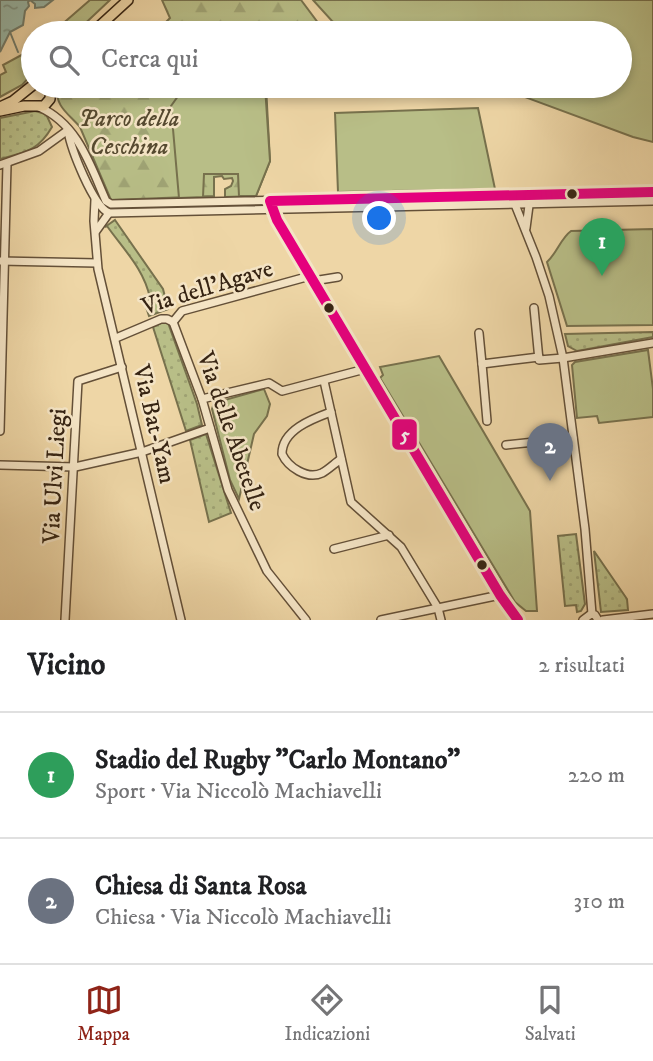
<!DOCTYPE html>
<html lang="it">
<head>
<meta charset="utf-8">
<style>
	body { margin:0; font-family:"IM FELL DW Pica",serif; background:#f2f2f2; color:#202124 }
	.you { position:absolute; left:380px; top:219px; width:24px; height:24px; margin:-18px; border:5px solid #fff; border-radius:50%; background:#1a73e8; box-shadow:0 0 0 10px #1a73e833 }
	.badge { display:grid; place-items:center; width:46px; height:46px; border-radius:50%; background:#8f2418; color:#fff; font-size:23px; font-weight:700 }
	.pin { position:absolute; translate:-50% -58px; filter:drop-shadow(0 2px 4px #0008) }
	.pin::after { content:''; position:absolute; top:37px; width:24px; height:21px; background:inherit; clip-path:polygon(0 0,100% 0,50% 100%) }
	.list { margin:0; padding:0; list-style:none }
	h2 { display:flex; justify-content:space-between; align-items:center; height:91px; margin:0; padding:0 28px; font-size:30px }
	h2 small { font-size:23px; font-weight:400; color:#757577 }
	.list li { display:grid; grid-template-columns:46px 1fr auto; gap:21px; align-items:center; box-sizing:border-box; height:126px; padding:0 28px; border-top:2px solid #e0e0e0 }
	.list b { display:block; font-size:26px; white-space:nowrap }
	.list p { margin:0; font-size:23px; white-space:nowrap; color:#757577 }
	.list em { font-size:23px; font-style:normal; color:#757577 }
	.icon { flex:none; width:38px; height:38px; fill:none; stroke:currentColor; stroke-width:2; stroke-linecap:round; stroke-linejoin:round }
	.map { position:relative; flex:none; width:653px; height:620px; overflow:hidden }
	.search { position:absolute; background:#fff; box-shadow:0 4px 10px #0003; left:21px; right:21px; top:21px; height:77px; display:flex; align-items:center; gap:18px; box-sizing:border-box; padding:0 24px; border-radius:38px; color:#757577; font-size:26px }
	.sheet { height:343px; background:#fff }
	nav { display:flex; justify-content:space-around; align-items:center; box-sizing:border-box; height:98px; border-top:2px solid #e0e0e0; background:#fff; font-size:19px; color:#757577 }
	nav a { display:grid; justify-items:center; gap:4px }
	nav .on { color:#8f2418 }
	.map>svg:first-child { display:block }
	.grass { fill:url(#grass-dots); stroke:#77714d; stroke-width:2 }
	.forest { fill:url(#forest-firs); stroke:#77714d; stroke-width:2 }
	.park { fill:#b8be87; stroke:#77714d; stroke-width:2 }
	.water { fill:url(#water-ripples); stroke:#717d6d; stroke-width:2 }
	.lines { fill:none; stroke-linecap:round; stroke-linejoin:round }
	.stream { stroke:#717d6d; stroke-width:2 }
	.minor-casing { stroke:#645038; stroke-width:10 }
	.major-casing { stroke:#362413; stroke-width:12 }
	.minor { stroke:#f4e4c5; stroke-width:7 }
	.major { stroke:#eed6a6; stroke-width:9 }
	.bus-1-casing { stroke:#f4e4c5; stroke-width:16 }
	.bus-1 { stroke:#e5007d; stroke-width:10 }
	.bus-dot { fill:#362413; stroke:#f4e4c5; stroke-width:2.5 }
	.labels { text-anchor:middle; stroke-width:5; stroke-linejoin:round; paint-order:stroke }
	.park-label { font-size:24px; font-style:italic; fill:#564a30; stroke:#f4e4c5 }
	.street-label { font-size:24px; fill:#362413; stroke:#f4e4c5 }
	.line-badge { stroke:#f4e4c5; stroke-width:2.5 }
	.badge-label { font-size:19px; text-anchor:middle; font-weight:bold; fill:#fff }
</style>
</head>
<body>
<div class="map">
<svg width="653" height="620" viewBox="0 0 653 620">
	<defs>
		<pattern id="grass-dots" width="8" height="8" patternUnits="userSpaceOnUse" patternTransform="scale(1.75)"><rect width="8" height="8" fill="#b8be87"/><path d="M2 2h.1M6 6h.1" fill="none" stroke="#9fa374" stroke-width="1.8" stroke-linecap="round"/></pattern>
		<pattern id="forest-firs" width="22" height="20" patternUnits="userSpaceOnUse" patternTransform="scale(1.75)"><rect width="22" height="20" fill="#b8be87"/><path d="M5 1l3.5 6h-7zM16 11l3.5 6h-7z" fill="#9fa374"/></pattern>
		<pattern id="water-ripples" width="26" height="14" patternUnits="userSpaceOnUse" patternTransform="scale(1.75)"><rect width="26" height="14" fill="#99b9a9"/><path d="M2 4q2-2 4 0t4 0M15 11q2-2 4 0t4 0" fill="none" stroke="#7e9688"/></pattern>
	</defs>
	<rect width="100%" height="100%" fill="#eed6a6"/>
	<filter id="stains"><feTurbulence type="fractalNoise" baseFrequency=".00286" numOctaves="4"/><feColorMatrix values="0 0 0 0 .2 0 0 0 0 .09 0 0 0 0 .02 0 0 0 .5 -.17"/></filter>
	<radialGradient id="worn" r=".72"><stop offset=".6" stop-color="#630" stop-opacity="0"/><stop offset="1" stop-color="#630" stop-opacity=".3"/></radialGradient>
	<g class="grass">
		<path d="M 35,111 L 46,114 L 52,127 C 38,151 26,152 0,159 L 0,118 Z"/>
		<path d="M 115,220 L 163,289 L 168,309 L 149,316 L 145,304 L 150,298 C 144,269 124,250 107,226 L 105,227 Z"/>
		<polygon points="167,320 197,404 202,425 186,431 153,327"/>
		<polygon points="653,332 653,337 577,351 568,346 565,334"/>
		<polygon points="206,434 231,513 209,522 190,440"/>
		<polygon points="576,534 585,604 581,611 577,612 576,605 565,606 558,536"/>
		<polygon points="594,551 627,599 628,610 601,612"/>
	</g>
	<g class="forest">
		<polygon points="162,0 301,0 319,24 331,33 155,33 170,18"/>
		<path d="M 57,86 L 90,86 L 92,89 L 98,86 L 266,86 L 270,161 L 256,196 L 225,197 L 225,189 L 231,186 L 233,181 L 232,178 L 224,179 L 222,176 L 214,177 L 214,196 L 111,200 L 80,127 C 68,113 55,107 57,86 Z"/>
	</g>
	<g class="park">
		<polygon points="90,0 110,0 75,33 52,33"/>
		<polygon points="313,0 653,0 653,142 633,137 495,86 620,86 620,33 352,33 332,21"/>
		<polygon points="27,52 33,73 22,85 0,97 0,75 6,72 3,65"/>
		<polygon points="265,86 270,161 256,196 239,196 238,174 204,174 203,197 179,198 171,106 181,92"/>
		<polygon points="478,108 495,189 338,192 335,113"/>
		<path d="M 653,229 L 653,325 L 567,326 L 547,262 C 557,253 561,238 571,231 Z"/>
		<polygon points="648,350 653,389 653,417 599,423 597,416 577,418 572,365 575,362"/>
		<polygon points="439,356 530,511 537,611 526,611 515,602 380,378 383,375 380,367"/>
		<polygon points="264,389 270,404 267,416 254,434 239,499 230,480 212,409 214,403"/>
	</g>
	<polygon class="water" points="0,0 53,0 44,7 35,8 35,4 30,0 28,2 29,6 25,11 23,25 10,32 0,52"/>
	<g class="lines">
		<polyline class="stream" points="10,32 18,52"/>
		<defs>
			<g id="minor">
				<path d="M 39,107 C 78,124 90,165 106,201 L 111,204 L 653,192"/>
				<path d="M 68,131 C 71,149 93,206 109,213 L 653,201"/>
				<polyline points="0,165 39,151 68,130"/>
				<polyline points="95,200 94,221 98,269 181,620"/>
				<polyline points="514,202 536,257 549,296 563,358 585,529 592,614"/>
				<polyline points="272,206 277,220 310,276 500,595 518,620"/>
				<polyline points="526,228 530,198"/>
				<polyline points="96,231 109,213"/>
				<polyline points="0,261 97,263"/>
				<polyline points="313,281 338,277"/>
				<polyline points="534,308 539,360 563,358 653,343"/>
				<polyline points="173,322 202,399 228,490 267,571 306,620"/>
				<polyline points="173,322 182,311 310,276"/>
				<polyline points="479,333 482,364 539,357"/>
				<polyline points="116,338 161,319 167,319 173,322"/>
				<polyline points="482,364 487,421"/>
				<polyline points="324,381 351,502 401,547 438,608 441,620"/>
				<polyline points="202,399 269,383 282,391 365,369"/>
				<path d="M 331,412 C 312,419 282,430 282,454 C 288,467 307,480 322,473 C 328,470 335,463 341,459"/>
				<polyline points="0,431 7,164"/>
				<polyline points="506,445 573,438"/>
				<polyline points="0,465 75,467 142,452 210,428"/>
				<polyline points="334,549 389,535"/>
				<polyline points="65,620 78,381 122,367"/>
				<polyline points="381,620 500,595"/>
				<polyline points="583,620 591,614 595,615 598,620"/>
				<polyline points="603,620 653,614"/>
			</g>
			<g id="major">
				<polyline points="92,33 128,0"/>
				<polyline points="0,107 13,101 33,85"/>
				<polyline points="0,111 24,106 44,106 50,99 51,86"/>
			</g>
		</defs>
		<use href="#minor" class="minor-casing"/>
		<use href="#major" class="major-casing"/>
		<use href="#minor" class="minor"/>
		<use href="#major" class="major"/>
		<defs>
			<polyline id="bus-1" points="518,620 500,595 277,220 270,201 653,192"/>
		</defs>
		<use href="#bus-1" class="bus-1-casing"/>
		<use href="#bus-1" class="bus-1"/>
	</g>
	<g class="bus-dot">
		<circle cx="572" cy="194" r="6"/>
		<circle cx="329" cy="308" r="6"/>
		<circle cx="482" cy="565" r="6"/>
	</g>
	<g class="labels">
		<g class="park-label">
			<text x="129" y="126">Parco della<tspan x="129" dy="28">Ceschina</tspan></text>
		</g>
		<g class="street-label">
			<text transform="translate(207 287) rotate(-17)" y="8">Via dell'Agave</text>
			<text transform="translate(155 424) rotate(77)" y="8">Via Bat-Yam</text>
			<text transform="translate(232 431) rotate(71)" y="8">Via delle Abetelle</text>
			<text transform="translate(54 476) rotate(-87)" y="8">Via Ulvi Liegi</text>
		</g>
	</g>
	<rect class="line-badge" x="391" y="418" width="27" height="33" rx="7" fill="#e5007d"/>
	<g class="badge-label">
		<text x="405" y="441">5</text>
	</g>
	<rect width="100%" height="100%" filter="url(#stains)"/>
	<rect width="100%" height="100%" fill="url(#worn)"/>
</svg>
<div class="you"></div>
<div class="pin badge" style="left:602px;top:276px;background:#2e9e5b">1</div>
<div class="pin badge" style="left:550px;top:481px;background:#6b7280">2</div>
<div class="search"><svg class="icon" aria-label="search" viewBox="0 0 24 24"><circle cx="10" cy="10" r="6"/><path d="M15 15l6 6"/></svg>Cerca qui</div>
</div>
<section class="sheet">
<h2>Vicino<small>2 risultati</small></h2>
<ul class="list">
<li><span class="badge" style="background:#2e9e5b">1</span><div><b>Stadio del Rugby &quot;Carlo Montano&quot;</b><p>Sport · Via Niccolò Machiavelli</p></div><em>220 m</em></li>
<li><span class="badge" style="background:#6b7280">2</span><div><b>Chiesa di Santa Rosa</b><p>Chiesa · Via Niccolò Machiavelli</p></div><em>310 m</em></li>
</ul>
</section>
<nav>
<a class="on"><svg class="icon" aria-label="map" viewBox="0 0 24 24"><path d="M3 6l6-2 6 2 6-2v14l-6 2-6-2-6 2zM9 4v14M15 6v14"/></svg>Mappa</a>
<a><svg class="icon" aria-label="directions" viewBox="0 0 24 24"><path d="M12 3l9 9-9 9-9-9zM9 14v-3h6M13 9l2 2-2 2"/></svg>Indicazioni</a>
<a><svg class="icon" aria-label="saved" viewBox="0 0 24 24"><path d="M7 4h10v16l-5-4-5 4z"/></svg>Salvati</a>
</nav>
</body>
</html>
